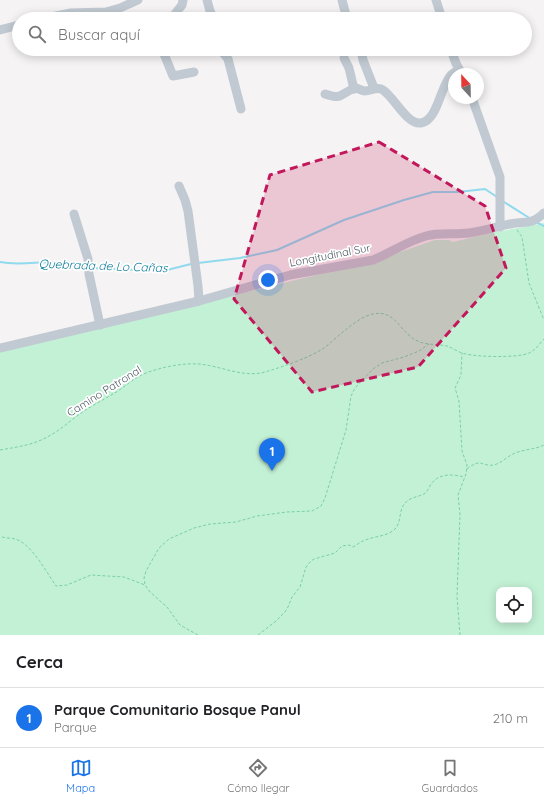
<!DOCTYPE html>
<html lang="es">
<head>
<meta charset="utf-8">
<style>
	body { margin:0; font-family:Quicksand,sans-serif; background:#f2f2f2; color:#202124 }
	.controls { position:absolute; right:12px; bottom:12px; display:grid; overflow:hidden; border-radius:8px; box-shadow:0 2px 10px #0003 }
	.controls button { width:36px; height:36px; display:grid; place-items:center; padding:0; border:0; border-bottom:1px solid #e0e0e0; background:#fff; color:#202124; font:20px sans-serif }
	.compass { position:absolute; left:448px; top:68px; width:36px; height:36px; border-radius:50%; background:#fff; box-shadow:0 2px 10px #0003; rotate:338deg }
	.you { position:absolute; left:268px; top:280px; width:14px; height:14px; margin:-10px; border:3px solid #fff; border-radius:50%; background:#1a73e8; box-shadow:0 0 0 6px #1a73e833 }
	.badge { display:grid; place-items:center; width:26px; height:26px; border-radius:50%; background:#1a73e8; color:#fff; font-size:13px; font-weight:700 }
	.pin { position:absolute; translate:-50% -33px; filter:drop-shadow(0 1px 2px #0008) }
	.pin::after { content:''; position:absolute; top:21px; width:14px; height:12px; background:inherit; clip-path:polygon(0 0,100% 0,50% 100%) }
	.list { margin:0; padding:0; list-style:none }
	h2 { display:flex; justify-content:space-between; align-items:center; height:52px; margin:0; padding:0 16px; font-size:17px }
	h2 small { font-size:13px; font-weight:400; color:#757577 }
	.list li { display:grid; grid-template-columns:26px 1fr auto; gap:12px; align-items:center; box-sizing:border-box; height:60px; padding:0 16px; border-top:1px solid #e0e0e0 }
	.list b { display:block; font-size:15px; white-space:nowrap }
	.list p { margin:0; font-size:13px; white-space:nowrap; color:#757577 }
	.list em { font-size:13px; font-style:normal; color:#757577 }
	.icon { flex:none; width:22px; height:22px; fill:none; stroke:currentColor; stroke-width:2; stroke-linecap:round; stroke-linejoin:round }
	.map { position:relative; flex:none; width:544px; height:635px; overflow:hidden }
	.search { position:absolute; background:#fff; box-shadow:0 2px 10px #0003; left:12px; right:12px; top:12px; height:44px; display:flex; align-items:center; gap:10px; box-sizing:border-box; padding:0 14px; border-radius:22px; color:#757577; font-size:15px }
	.sheet { height:112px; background:#fff }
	nav { display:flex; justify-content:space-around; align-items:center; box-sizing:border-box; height:56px; border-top:1px solid #e0e0e0; background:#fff; font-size:11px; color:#757577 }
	nav a { display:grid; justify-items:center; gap:2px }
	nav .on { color:#1a73e8 }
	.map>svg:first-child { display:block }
	.green { fill:#c3f1d5; fill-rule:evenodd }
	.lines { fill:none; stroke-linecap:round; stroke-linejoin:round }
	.stream { stroke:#90daee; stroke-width:2 }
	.path { stroke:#7ad0a6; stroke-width:1; stroke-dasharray:3 2; stroke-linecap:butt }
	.minor { stroke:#c1cad2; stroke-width:9 }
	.marked { fill:#c2185b; fill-opacity:0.2; stroke:#c2185b; stroke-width:3; stroke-dasharray:8 5; stroke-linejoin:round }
	.labels { text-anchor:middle; stroke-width:3.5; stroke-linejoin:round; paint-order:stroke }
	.street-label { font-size:11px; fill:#4a5661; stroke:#fff }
	.water-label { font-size:12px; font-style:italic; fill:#0c7c9b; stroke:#fff }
</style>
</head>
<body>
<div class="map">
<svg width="544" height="635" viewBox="0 0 544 635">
	<rect width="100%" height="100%" fill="#f5f3f3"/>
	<path class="green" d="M 544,223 L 544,635 L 0,635 L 0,352 L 390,257 L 400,252 L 435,240 L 449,240 L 453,242 L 491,233 ZM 499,590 L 529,590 L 529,620 L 499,620 Z"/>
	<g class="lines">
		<g class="stream">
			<polyline points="504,202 531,219"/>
			<polyline points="536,222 544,226"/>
			<path d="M 0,262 C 20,266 39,261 59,262 C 68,263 77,267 86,267"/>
			<polyline points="198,263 240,258 277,250 344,220 404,200 433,192 458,192 485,189 497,197"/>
			<polyline points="91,268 163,271 191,264"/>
		</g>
		<g class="path">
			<polyline points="517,230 522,237 529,283 544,320"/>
			<path d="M 0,450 C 17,447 34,445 49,436 C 62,429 72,419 84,411 C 93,405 103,400 113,394 C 124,388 133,378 146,373 C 162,367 182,363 199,364 C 221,366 243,378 265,372 C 282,367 309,358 324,348 C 337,338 357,317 373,314 C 397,309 400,335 420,342 C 428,345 438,344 447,346 C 453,348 459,353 466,354 C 478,357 519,358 529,353 C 536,350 539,344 544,339"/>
			<path d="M 467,469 C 482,457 481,467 494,465 C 501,463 507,457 513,454 C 523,449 534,450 544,445"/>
			<path d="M 2,537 C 6,538 11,538 15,539 C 31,543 47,573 56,586 L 67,585 L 91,575 L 124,577 L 145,585"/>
			<polyline points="198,635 180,625 167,607 150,592 145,585 144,578 146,571 159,548 169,539 194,528 210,524 236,522 257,516 287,512 312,511 321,506 325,498 346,430 351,396 355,388 373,369 382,363 404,357 419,351 429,344"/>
			<path d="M 258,635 L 276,621 L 285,612 L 288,607 L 292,597 L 300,587 L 306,567 L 311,561 L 314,559 L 335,553 L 342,546 L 349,545 L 353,547 C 357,545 360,542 363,541 C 373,536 387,537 395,529 C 401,523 399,513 403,506 C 408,497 416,498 424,494 C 427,492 429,488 431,484 C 439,473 453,474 464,477"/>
			<polyline points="460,635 457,596 460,514 458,495 466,474 467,465 462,451 459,401 455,388 461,375 462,353"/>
		</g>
		<g class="minor">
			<polyline points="207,0 210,11 214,19"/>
			<polyline points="342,0 347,19"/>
			<polyline points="436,0 442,19"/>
			<polyline points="41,19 71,13 106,12 120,8 138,0"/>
			<polyline points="171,19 182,5 183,0"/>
			<polyline points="0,30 19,25"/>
			<polyline points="162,49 173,76 194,72"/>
			<polyline points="220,49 228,59 241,109"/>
			<polyline points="361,49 363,60 374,88"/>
			<path d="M 451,49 C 454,58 456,67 463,74"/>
			<polyline points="344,58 349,68 354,89"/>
			<path d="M 325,94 C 345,101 340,92 356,88 C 359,89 362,91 365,91 C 371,91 377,86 383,90 C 394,97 407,125 421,123 C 438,120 440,87 451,75 C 453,73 456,71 459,70"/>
			<polyline points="472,98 500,177 500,227"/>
			<polyline points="179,186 185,200 188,211 198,286 199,301"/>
			<polyline points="74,214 88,259 89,274 100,325"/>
			<path d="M 0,348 L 199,301 L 290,275 L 373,260 C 391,253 407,241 426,236 C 440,232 454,235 469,233 C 483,231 496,227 510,224 C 526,221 532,225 544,213"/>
		</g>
	</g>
	<path class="marked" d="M 379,142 L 485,206 L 506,268 L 418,367 L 312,392 L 234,299 L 270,175 Z"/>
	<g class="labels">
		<g class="street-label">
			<text transform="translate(330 255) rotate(-11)" y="4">Longitudinal Sur</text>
			<text transform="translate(104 391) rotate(-32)" y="4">Camino Patronal</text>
		</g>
		<g class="water-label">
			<text transform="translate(103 266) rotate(2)" y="4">Quebrada de Lo Cañas</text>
		</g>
	</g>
</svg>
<div class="controls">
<button><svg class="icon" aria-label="locate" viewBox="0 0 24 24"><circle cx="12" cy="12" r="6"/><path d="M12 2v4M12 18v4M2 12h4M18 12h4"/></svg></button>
</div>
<svg class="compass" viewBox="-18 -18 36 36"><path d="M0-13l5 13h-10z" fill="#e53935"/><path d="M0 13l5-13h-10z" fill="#757577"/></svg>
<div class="you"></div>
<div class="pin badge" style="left:272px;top:471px">1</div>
<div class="search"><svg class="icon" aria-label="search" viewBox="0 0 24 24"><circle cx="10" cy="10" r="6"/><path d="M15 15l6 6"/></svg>Buscar aquí</div>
</div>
<section class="sheet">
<h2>Cerca<small></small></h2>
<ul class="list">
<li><span class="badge">1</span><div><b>Parque Comunitario Bosque Panul</b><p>Parque</p></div><em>210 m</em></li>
</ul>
</section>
<nav>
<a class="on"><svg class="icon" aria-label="map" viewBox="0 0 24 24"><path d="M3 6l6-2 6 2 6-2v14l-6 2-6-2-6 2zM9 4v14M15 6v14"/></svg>Mapa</a>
<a><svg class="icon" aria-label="directions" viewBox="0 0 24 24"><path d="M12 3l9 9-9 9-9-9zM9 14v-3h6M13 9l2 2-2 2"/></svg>Cómo llegar</a>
<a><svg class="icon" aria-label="saved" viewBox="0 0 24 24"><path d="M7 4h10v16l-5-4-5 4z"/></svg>Guardados</a>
</nav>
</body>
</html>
